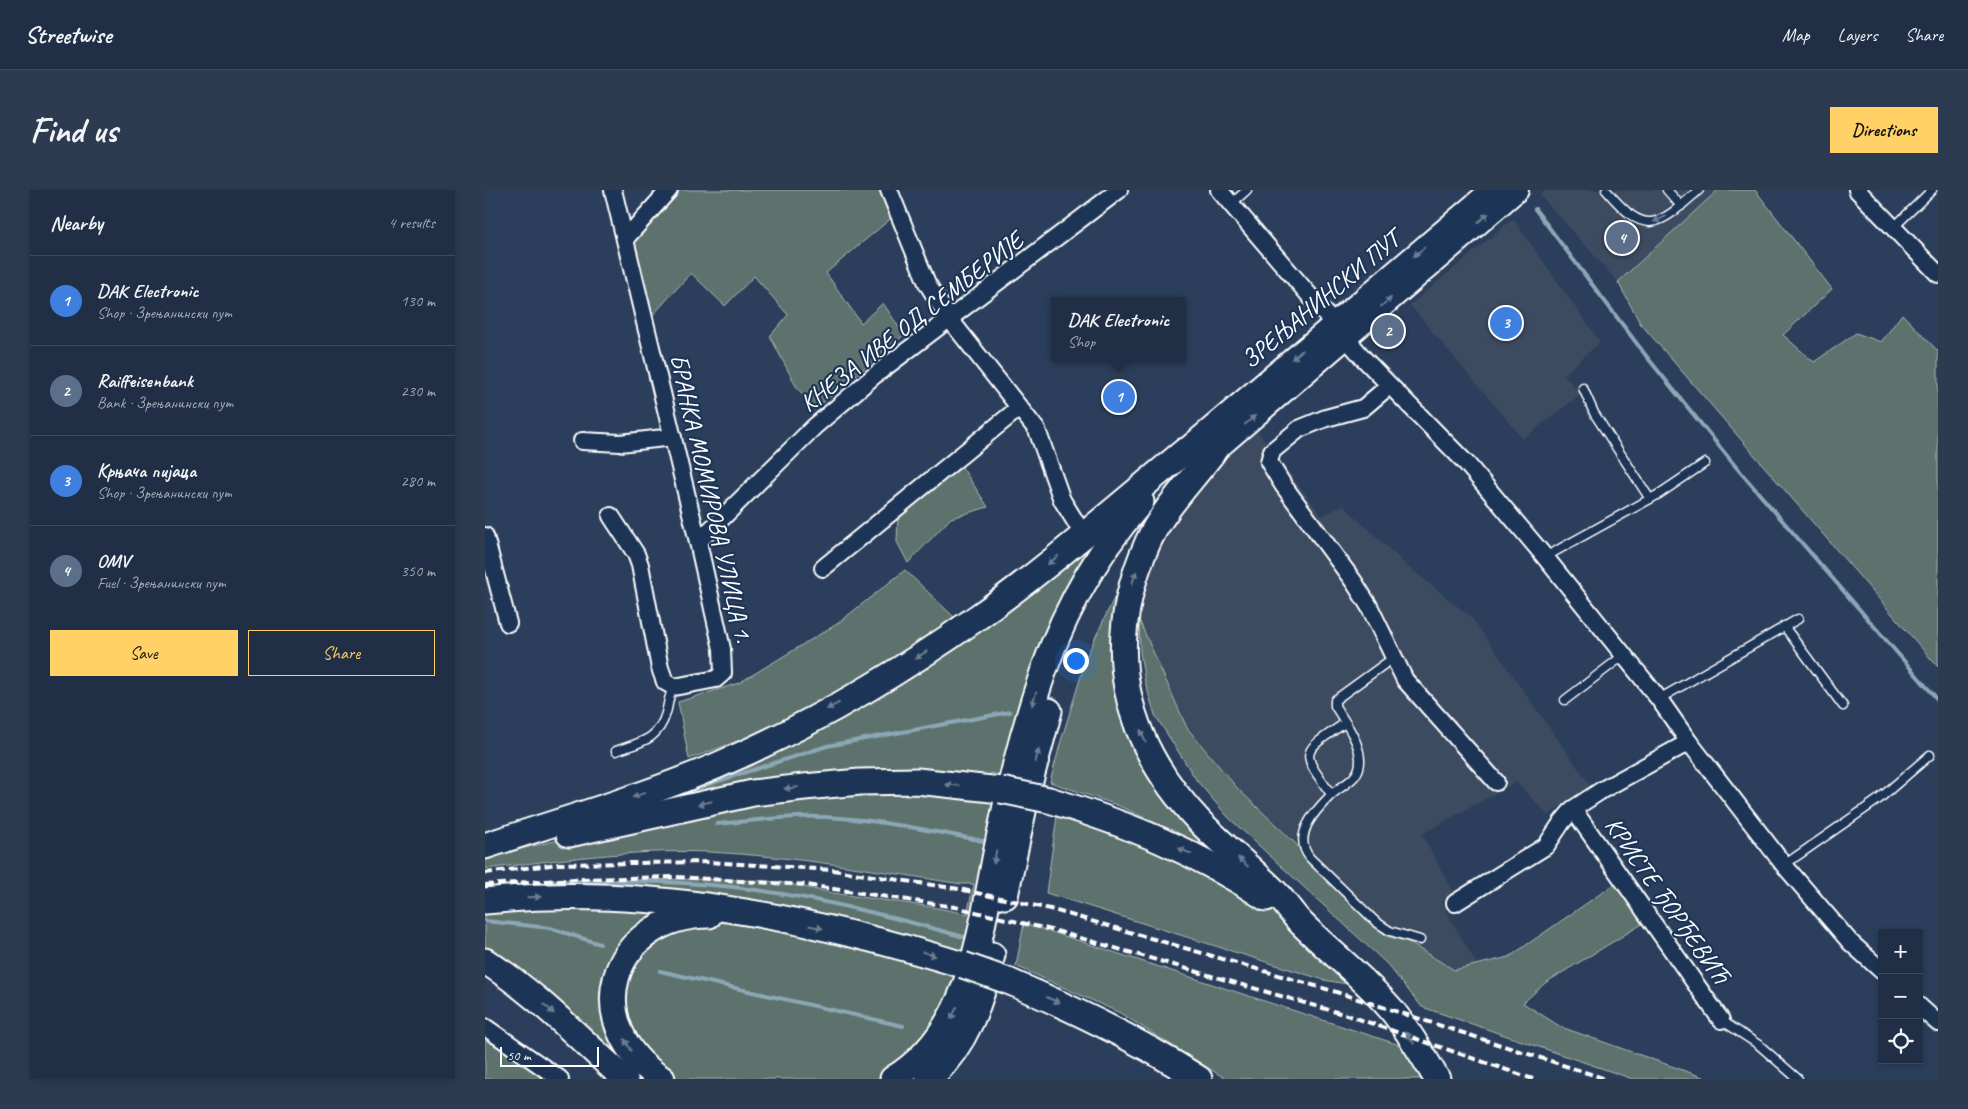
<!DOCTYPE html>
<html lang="en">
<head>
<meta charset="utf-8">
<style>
	body { margin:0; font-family:Caveat,sans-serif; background:#2d3b50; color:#f1f3f6 }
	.controls { position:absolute; right:15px; bottom:15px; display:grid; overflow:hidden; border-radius:0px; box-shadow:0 2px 8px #0003 }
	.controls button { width:45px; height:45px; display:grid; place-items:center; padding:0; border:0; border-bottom:1px solid #3d4a5e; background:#202f45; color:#f1f3f6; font:25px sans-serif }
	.scale { position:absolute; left:15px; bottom:12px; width:99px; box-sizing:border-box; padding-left:5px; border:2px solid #fff; border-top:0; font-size:14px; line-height:18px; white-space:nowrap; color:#fff; -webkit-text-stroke:4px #1d3557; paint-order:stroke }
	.you { position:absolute; left:590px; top:470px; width:18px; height:18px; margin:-12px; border:4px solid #fff; border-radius:50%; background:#1a73e8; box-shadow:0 0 0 8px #1a73e833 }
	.badge { display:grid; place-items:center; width:32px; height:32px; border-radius:50%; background:#ffd166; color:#fff; font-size:16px; font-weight:700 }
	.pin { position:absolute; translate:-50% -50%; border:2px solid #fff; box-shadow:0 1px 5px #0006 }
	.popup { position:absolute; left:566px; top:107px; width:135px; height:65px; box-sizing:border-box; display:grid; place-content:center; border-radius:0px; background:#202f45; filter:drop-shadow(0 1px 4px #0005); font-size:16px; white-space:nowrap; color:#a2a9b3 }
	.popup b { font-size:19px; color:#f1f3f6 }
	.popup::after { content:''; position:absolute; left:50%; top:100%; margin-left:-10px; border:10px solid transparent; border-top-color:#202f45 }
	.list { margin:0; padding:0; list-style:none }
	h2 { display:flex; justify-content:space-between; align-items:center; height:65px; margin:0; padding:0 20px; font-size:21px }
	h2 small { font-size:16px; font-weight:400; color:#a2a9b3 }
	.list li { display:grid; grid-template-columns:32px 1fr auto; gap:15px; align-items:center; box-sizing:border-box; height:90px; padding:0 20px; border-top:1px solid #3d4a5e }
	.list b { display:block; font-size:19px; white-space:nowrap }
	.list p { margin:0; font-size:16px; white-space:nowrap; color:#a2a9b3 }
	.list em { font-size:16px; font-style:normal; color:#a2a9b3 }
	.actions { display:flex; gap:10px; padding:15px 20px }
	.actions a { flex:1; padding:11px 0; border:1px solid #ffd166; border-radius:0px; text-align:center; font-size:18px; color:#ffd166 }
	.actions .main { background:#ffd166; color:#111 }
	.icon { flex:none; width:28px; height:28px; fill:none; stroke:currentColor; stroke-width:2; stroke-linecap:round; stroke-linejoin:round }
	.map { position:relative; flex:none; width:1453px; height:889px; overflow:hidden; border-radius:0px }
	header { display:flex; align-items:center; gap:30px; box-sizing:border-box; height:70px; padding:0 25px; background:#202f45; border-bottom:1px solid #3d4a5e }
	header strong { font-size:24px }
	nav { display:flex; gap:28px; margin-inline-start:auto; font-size:18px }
	.intro { display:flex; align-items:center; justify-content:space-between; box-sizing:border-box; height:120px; padding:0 30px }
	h1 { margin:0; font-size:35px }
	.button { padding:12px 22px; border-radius:0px; background:#ffd166; color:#111; font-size:18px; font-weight:700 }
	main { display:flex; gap:30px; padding:0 30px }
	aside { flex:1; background:#202f45; border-radius:0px; box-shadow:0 2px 8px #0003 }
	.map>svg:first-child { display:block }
	.built { fill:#3c4b61 }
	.green { fill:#5d726d; stroke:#aeb8b6 }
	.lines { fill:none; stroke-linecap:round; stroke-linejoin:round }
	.stream { stroke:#8ca7b5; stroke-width:4 }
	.lane-casing { stroke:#fff; stroke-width:11 }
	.street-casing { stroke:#fff; stroke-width:20 }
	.secondary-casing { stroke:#fff; stroke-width:26 }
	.primary-casing { stroke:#fff; stroke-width:29 }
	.lane { stroke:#1d3557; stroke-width:8 }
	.street { stroke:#1d3557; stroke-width:16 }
	.secondary { stroke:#1d3557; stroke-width:22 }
	.primary { stroke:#1d3557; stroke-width:25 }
	.rail { stroke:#fff; stroke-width:4; stroke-dasharray:8 4; stroke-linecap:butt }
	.primary-bridge-casing { stroke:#fff; stroke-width:29; stroke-linecap:butt }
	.primary-bridge { stroke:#1d3557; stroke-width:25 }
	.oneway { fill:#6c7c92 }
	.labels { text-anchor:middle; stroke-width:4.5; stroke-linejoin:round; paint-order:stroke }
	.street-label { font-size:25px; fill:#fff; stroke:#1d3557 }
</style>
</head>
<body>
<header>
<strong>Streetwise</strong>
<nav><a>Map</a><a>Layers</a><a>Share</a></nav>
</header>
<div class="intro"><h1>Find us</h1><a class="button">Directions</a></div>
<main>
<aside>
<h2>Nearby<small>4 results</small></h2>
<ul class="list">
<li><span class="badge" style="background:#3f7fe0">1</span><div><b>DAK Electronic</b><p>Shop · Зрењанински пут</p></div><em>130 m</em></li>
<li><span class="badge" style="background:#5c6f8a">2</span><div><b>Raiffeisenbank</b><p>Bank · Зрењанински пут</p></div><em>230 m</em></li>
<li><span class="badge" style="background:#3f7fe0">3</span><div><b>Крњача пијаца</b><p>Shop · Зрењанински пут</p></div><em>280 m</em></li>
<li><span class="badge" style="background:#5c6f8a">4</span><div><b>OMV</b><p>Fuel · Зрењанински пут</p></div><em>350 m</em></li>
</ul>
<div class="actions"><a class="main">Save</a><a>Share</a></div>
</aside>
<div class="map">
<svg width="1453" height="889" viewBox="0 0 1453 889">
	<rect width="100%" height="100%" fill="#2b3f5c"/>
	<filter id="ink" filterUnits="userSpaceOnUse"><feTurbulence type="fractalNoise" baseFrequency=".02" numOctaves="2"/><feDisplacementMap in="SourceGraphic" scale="10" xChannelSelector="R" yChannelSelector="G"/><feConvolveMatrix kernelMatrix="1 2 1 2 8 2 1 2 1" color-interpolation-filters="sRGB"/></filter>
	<g filter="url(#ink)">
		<g class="built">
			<polygon points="1061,0 1233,0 1133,92 1055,5"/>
			<polygon points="1028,29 1115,152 1079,185 1096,204 1038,249 925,115"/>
			<polygon points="770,238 837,326 858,315 922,376 986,427 1105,595 1063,625 1031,592 937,644 969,704 956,712 992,775 969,780 923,752 901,746 830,679 810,653 753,599 702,538 654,430 666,376 687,327 722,285"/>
		</g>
		<g class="green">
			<polygon points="195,0 397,0 410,25 341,83 376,133 398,113 419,145 329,220 311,196 285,146 303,125 269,86 240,116 206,83 167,126 149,50"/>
			<polygon points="1233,0 1270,0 1347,99 1298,145 1329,172 1371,143 1396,152 1417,124 1453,161 1453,477 1155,133 1133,92"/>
			<polygon points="475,274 503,317 466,328 423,373 412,352 413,325"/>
			<path d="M 624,332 L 628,335 L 605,368 L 583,407 L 561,453 L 546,495 L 516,613 L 478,790 L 463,823 L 453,836 L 426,866 L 396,889 L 187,889 C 159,870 130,839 135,803 C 141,760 177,734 219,729 C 241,727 267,733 290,737 C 350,747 408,764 467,780 L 466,782 L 475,785 L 482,762 L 471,759 L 469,762 C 404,744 340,724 273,713 C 183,699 91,697 0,704 L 0,698 C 93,692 187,686 280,691 C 303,692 325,699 348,703 C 393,710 438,714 482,724 L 489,694 L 476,694 C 394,681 307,666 224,662 C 149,659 73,670 0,679 L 0,667 L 96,645 L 187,628 L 256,611 L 328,602 L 414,598 L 462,601 L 515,609 L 519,586 L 506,583 L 505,586 C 382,568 278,588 160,619 L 159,616 L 216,593 L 322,544 L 395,502 L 485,445 L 515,423 L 573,379 Z"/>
			<polygon points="420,380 470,428 405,474 307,531 204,569 193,512 254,493 352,434"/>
			<polygon points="639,387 640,520 752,681 688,641 632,615 565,592 576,551 603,463"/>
			<polygon points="654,430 702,538 753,599 810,653 830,679 901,746 923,752 969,780 1024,767 1131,693 1159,733 1060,793 1038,813 1076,837 1223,889 1148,889 937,817 902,774 743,627 712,591 670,525 660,492 655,462"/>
			<polygon points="573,619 760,699 806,733 873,796 839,790 561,703"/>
			<polygon points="188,716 129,769 161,889 154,889 0,760 0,717"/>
			<polygon points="539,733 924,858 943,889 741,889 635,823 531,776"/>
			<polygon points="0,850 34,868 57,889 0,889"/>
		</g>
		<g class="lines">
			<g class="stream">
				<polyline points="1050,19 1162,167 1251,277 1453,510"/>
				<polyline points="193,604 342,556 525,522"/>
				<path d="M 232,634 C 258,632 285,628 312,627 C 375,625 442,640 504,652"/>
				<path d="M 67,691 C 135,691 204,690 271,700 C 344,710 415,729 486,749"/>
				<polyline points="0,731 65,738 115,754"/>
				<polyline points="175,781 418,836"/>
			</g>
			<defs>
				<g id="lane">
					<path d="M 1121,0 C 1161,47 1171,38 1214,0"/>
					<polyline points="1182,0 1196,16"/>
					<polyline points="746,14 762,0"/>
					<polyline points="1409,37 1447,0"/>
					<polyline points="1098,198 1109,223 1165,309"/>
					<polyline points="1060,367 1174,304 1220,273"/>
					<polyline points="1299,436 1358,516"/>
					<path d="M 908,468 L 850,510 L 850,516 C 859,531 874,550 875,569 C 876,590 857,594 845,606 C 829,622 807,646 825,668 L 891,732 L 905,741 L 935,750"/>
					<polyline points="1174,509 1313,429"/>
					<polyline points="1080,510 1139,465"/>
					<path d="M 131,561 C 155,552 173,551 181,523 C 184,513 183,506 189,497"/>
					<path d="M 846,604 C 814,560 816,563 860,533"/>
					<polyline points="1299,675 1394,609 1445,565"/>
					<polyline points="1236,830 1274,855 1313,889"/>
				</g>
				<g id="street">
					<polyline points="404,0 442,93 463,127 552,240 577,310 598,344"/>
					<polyline points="734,0 879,169 982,274 1060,367 1174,509 1204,552 1299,675 1365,752 1397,781"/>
					<polyline points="1372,0 1453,84"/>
					<polyline points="140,49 184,0"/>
					<polyline points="904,196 878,218 841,228 814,239 787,261 784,272 798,295 869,392 884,416 920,490 1011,592"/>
					<polyline points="97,251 135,253 188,247"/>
					<polyline points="126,326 151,364 155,375 175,478 180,492 189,497 231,489 238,483 237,459 213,352 128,0"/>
					<polyline points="0,346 23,433"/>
					<polyline points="213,352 329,237 390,185 634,0"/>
					<polyline points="338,378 534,218"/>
					<polyline points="1088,619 1236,830"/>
					<polyline points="970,713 1061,656 1077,632 1088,619 1117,600 1204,552"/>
					<polyline points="1434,816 1453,833"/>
					<polyline points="0,837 75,889"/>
				</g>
				<g id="secondary">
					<polyline points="700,261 1007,0"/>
					<polyline points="728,262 1032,0"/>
				</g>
				<g id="primary">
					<path d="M 728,262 C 707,290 678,319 663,352 C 616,456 638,551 715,632 C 740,657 767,679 791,703 C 800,712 807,724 816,733 C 845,762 878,787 905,818 C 923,839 938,866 952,889"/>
					<path d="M 564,610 C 643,634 712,662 781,708"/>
					<polyline points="84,644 268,603 319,597 375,592 432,591 516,600"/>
					<path d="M 0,656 C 77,630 156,608 231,576 C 322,537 413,484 493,427 C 565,376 632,317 700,261"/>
					<polyline points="520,706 543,598 564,521"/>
					<path d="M 0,711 C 161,694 325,728 478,775"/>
					<path d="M 0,771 C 53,804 94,849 140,889"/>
					<path d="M 523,791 C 589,819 654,850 714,889"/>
					<path d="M 177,889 C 93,835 124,726 224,725"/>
					<path d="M 408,889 C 490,839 496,733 514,649 C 523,602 535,555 549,510 C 571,437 606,369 656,312"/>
					<path d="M 444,889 C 481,856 496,812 507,765"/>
				</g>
			</defs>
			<use href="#lane" class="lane-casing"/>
			<use href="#street" class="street-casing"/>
			<use href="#secondary" class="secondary-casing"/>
			<use href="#primary" class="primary-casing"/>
			<use href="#lane" class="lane"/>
			<use href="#street" class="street"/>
			<use href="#secondary" class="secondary"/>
			<use href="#primary" class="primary"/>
			<g class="rail">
				<polyline points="0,683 73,674 225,672 348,680 474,699 565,719 848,801 1121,889"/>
				<polyline points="0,695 90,689 190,687 322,695 470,717 571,741 865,826 1048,889"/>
			</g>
			<defs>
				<g id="primary-bridge">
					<polyline points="516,600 564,610"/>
					<polyline points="478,775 523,791"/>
				</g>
			</defs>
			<use href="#primary-bridge" class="primary-bridge-casing"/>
			<use href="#primary-bridge" class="primary-bridge"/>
		</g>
		<defs><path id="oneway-solid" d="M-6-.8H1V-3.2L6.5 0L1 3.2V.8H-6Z" transform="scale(1.25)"/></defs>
		<g class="oneway">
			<use href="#oneway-solid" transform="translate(998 28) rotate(-40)"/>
			<use href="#oneway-solid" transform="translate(1175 29) rotate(156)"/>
			<use href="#oneway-solid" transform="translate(934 62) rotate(140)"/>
			<use href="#oneway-solid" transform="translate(901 112) rotate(-41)"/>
			<use href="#oneway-solid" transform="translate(812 165) rotate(139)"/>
			<use href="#oneway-solid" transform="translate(765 230) rotate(-41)"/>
			<use href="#oneway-solid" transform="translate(568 370) rotate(140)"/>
			<use href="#oneway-solid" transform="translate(649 388) rotate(-71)"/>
			<use href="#oneway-solid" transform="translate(436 465) rotate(147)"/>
			<use href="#oneway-solid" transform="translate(549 509) rotate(107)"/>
			<use href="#oneway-solid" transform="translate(348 516) rotate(152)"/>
			<use href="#oneway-solid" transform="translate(658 546) rotate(-113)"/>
			<use href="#oneway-solid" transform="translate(552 566) rotate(-75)"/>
			<use href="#oneway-solid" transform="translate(467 595) rotate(-174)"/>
			<use href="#oneway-solid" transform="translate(306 598) rotate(173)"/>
			<use href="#oneway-solid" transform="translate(154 605) rotate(160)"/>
			<use href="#oneway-solid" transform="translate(220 613) rotate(167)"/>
			<use href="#oneway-solid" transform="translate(700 661) rotate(-156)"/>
			<use href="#oneway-solid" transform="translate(510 667) rotate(101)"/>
			<use href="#oneway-solid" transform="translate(758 672) rotate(-138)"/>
			<use href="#oneway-solid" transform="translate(49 707) rotate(-2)"/>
			<use href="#oneway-solid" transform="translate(331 737) rotate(12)"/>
			<use href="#oneway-solid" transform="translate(444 764) rotate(17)"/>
			<use href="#oneway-solid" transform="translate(568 810) rotate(24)"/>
			<use href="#oneway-solid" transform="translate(64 819) rotate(43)"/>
			<use href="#oneway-solid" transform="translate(469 823) rotate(117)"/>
			<use href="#oneway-solid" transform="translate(925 848) rotate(-124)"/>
			<use href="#oneway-solid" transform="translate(143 855) rotate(-122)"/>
		</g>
	</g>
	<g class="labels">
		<g class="street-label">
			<text transform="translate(835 109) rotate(-40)" y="9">ЗРЕЊАНИНСКИ ПУТ</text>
			<text transform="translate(426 131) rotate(-38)" y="9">КНЕЗА ИВЕ ОД СЕМБЕРИЈЕ</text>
			<text transform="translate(227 308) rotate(77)" y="9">БРАНКА МОМИРОВА УЛИЦА 1.</text>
			<text transform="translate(1183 710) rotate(55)" y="9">КРИСТЕ ЂОРЂЕВИЋ</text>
		</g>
	</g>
</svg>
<div class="controls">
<button>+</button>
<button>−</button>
<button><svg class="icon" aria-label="locate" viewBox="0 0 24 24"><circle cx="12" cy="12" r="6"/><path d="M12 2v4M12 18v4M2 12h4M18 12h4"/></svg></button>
</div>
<div class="scale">50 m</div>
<div class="you"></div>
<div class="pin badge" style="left:634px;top:207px;background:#3f7fe0">1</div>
<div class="popup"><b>DAK Electronic</b>Shop</div>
<div class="pin badge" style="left:903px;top:141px;background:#5c6f8a">2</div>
<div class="pin badge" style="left:1021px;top:133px;background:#3f7fe0">3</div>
<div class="pin badge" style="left:1137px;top:48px;background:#5c6f8a">4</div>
</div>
</main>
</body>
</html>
